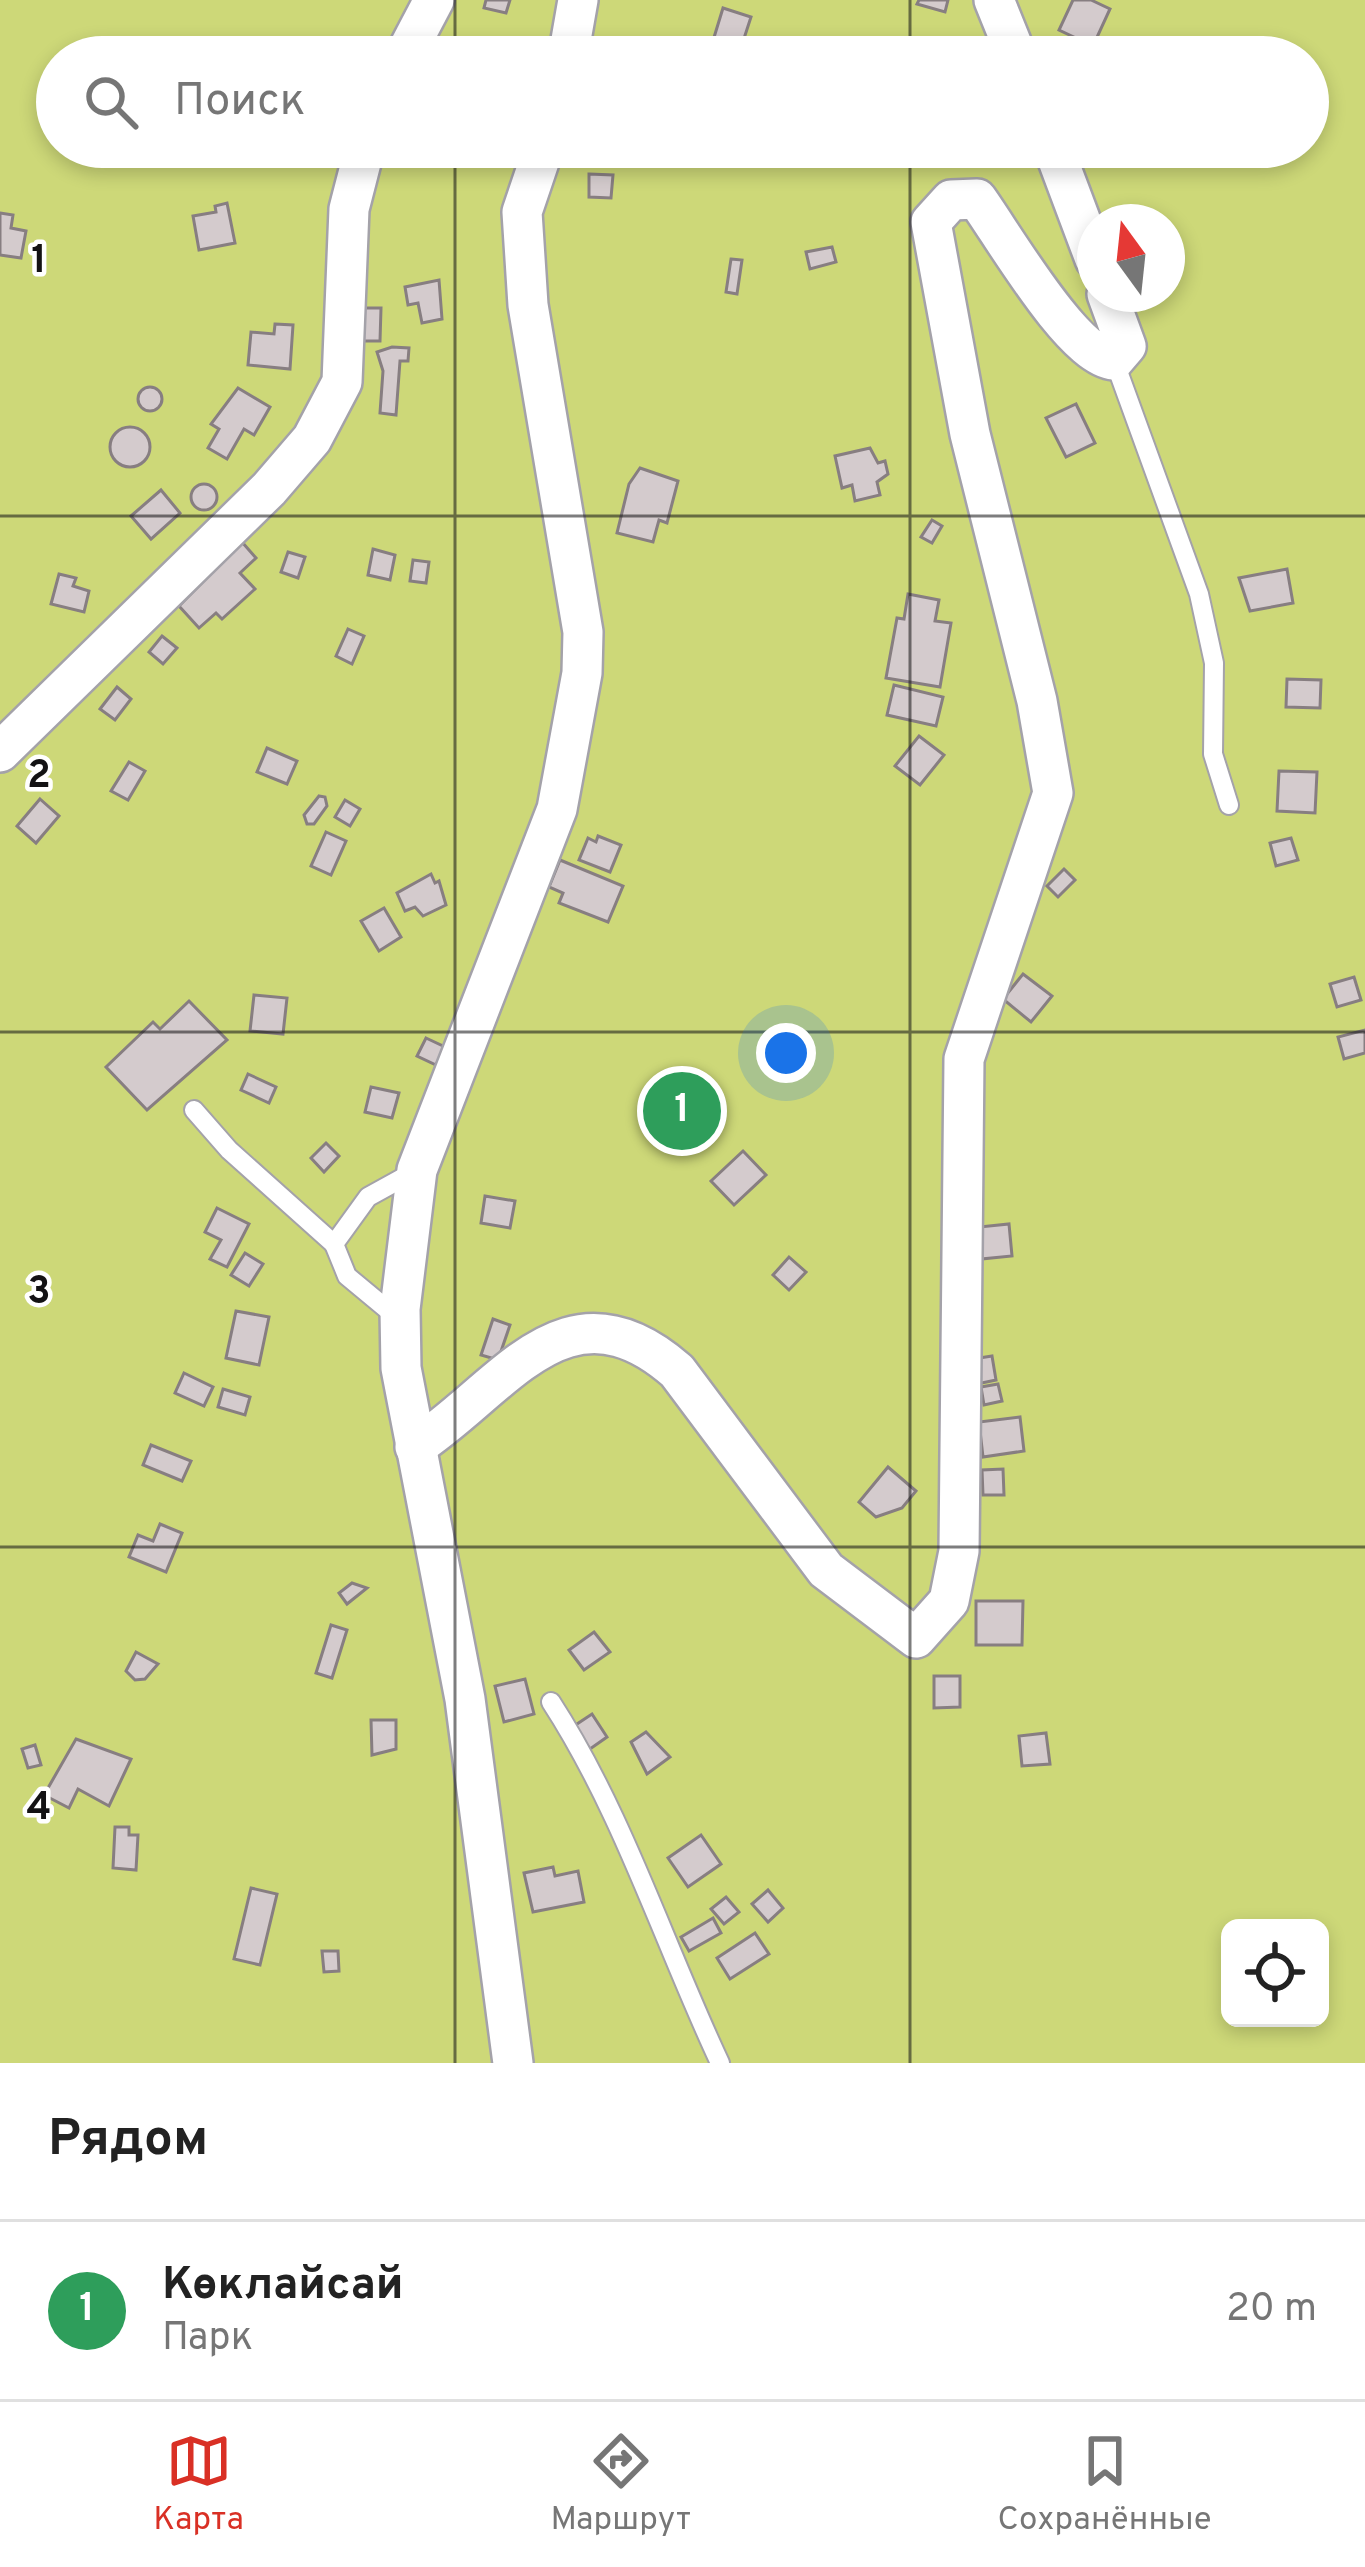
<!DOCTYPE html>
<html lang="ru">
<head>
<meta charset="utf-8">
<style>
	body { margin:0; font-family:Overpass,sans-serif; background:#f6f6f6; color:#222 }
	.controls { position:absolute; right:36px; bottom:36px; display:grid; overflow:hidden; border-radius:18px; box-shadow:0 6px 18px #0003 }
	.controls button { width:108px; height:108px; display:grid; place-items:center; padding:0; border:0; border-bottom:3px solid #e0e0e0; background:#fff; color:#222; font:60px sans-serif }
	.compass { position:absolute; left:1077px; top:204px; width:108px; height:108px; border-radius:50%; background:#fff; box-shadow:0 6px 18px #0003; rotate:345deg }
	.you { position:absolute; left:786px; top:1053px; width:42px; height:42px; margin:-30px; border:9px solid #fff; border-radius:50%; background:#1a73e8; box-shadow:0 0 0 18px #1a73e833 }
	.badge { display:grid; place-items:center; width:78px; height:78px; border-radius:50%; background:#d93025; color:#fff; font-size:39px; font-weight:700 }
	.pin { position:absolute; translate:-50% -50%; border:6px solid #fff; box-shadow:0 3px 12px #0006 }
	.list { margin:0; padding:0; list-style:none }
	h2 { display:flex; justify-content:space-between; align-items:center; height:156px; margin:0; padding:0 48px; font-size:51px }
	h2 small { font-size:39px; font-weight:400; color:#767676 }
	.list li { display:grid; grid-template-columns:78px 1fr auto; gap:36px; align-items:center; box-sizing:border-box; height:180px; padding:0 48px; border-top:3px solid #e0e0e0 }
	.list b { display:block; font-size:45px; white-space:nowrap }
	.list p { margin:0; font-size:39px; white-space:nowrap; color:#767676 }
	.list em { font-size:39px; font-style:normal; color:#767676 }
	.icon { flex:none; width:66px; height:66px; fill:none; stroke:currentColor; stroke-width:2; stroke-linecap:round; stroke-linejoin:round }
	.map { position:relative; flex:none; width:1365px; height:2063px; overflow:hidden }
	.search { position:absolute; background:#fff; box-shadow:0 6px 18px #0003; left:36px; right:36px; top:36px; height:132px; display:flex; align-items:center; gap:30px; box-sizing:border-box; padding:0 42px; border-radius:66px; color:#767676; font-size:45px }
	.sheet { height:336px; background:#fff }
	nav { display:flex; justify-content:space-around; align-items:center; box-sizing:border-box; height:168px; border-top:3px solid #e0e0e0; background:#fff; font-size:33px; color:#767676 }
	nav a { display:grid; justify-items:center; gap:6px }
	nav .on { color:#d93025 }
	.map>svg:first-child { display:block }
	.green { fill:#cdd878; fill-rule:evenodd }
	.building { fill:#d4cbcd; stroke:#877e81; stroke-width:3 }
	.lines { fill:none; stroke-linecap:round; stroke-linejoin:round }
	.service-casing { stroke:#a4a2a9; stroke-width:22 }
	.minor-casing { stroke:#a4a2a9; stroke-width:44 }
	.service { stroke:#fff; stroke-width:18 }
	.minor { stroke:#fff; stroke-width:39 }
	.grid { fill:none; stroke:#131214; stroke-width:3; stroke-opacity:0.55 }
	.grid-label { font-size:39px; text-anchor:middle; font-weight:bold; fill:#131214; stroke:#fff; stroke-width:9; stroke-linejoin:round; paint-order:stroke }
</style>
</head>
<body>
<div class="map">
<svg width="1365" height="2063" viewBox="0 0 1365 2063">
	<rect width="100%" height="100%" fill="#f2f0f7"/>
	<path class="green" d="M 0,0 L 1365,0 L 1365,2063 L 0,2063 ZM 57,57 L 1308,57 L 1308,147 L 57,147 ZM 1095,222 L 1167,222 L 1167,294 L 1095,294 ZM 1230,1928 L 1320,1928 L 1320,2018 L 1230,2018 Z"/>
	<g class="building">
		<polygon points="486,0 510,0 506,13 484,8"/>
		<polygon points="919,0 948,0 945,12 917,4"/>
		<polygon points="1073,0 1091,0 1110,9 1093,46 1059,30"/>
		<polygon points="723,8 751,17 738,57 708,57"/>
		<polygon points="719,147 740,149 738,164 717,161"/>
		<polygon points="589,174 613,175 611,198 589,197"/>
		<polygon points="227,203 235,243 199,250 193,216 216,212 215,206"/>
		<polygon points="0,213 13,215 11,228 26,231 21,258 0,255"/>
		<polygon points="832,247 836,262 810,269 806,252"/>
		<polygon points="731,259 742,260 737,294 726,292"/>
		<polygon points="439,280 442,319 422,323 418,303 408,305 405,287"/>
		<polygon points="356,308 381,308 380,341 362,341"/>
		<polygon points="275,324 293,325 290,369 248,365 251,332 274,334"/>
		<polygon points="392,347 409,348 408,361 400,361 396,415 380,413 383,371 377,352"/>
		<circle cx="150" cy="399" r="12"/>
		<polygon points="238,388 270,407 254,435 244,429 227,459 208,448 219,429 211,424"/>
		<polygon points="1076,404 1095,443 1066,457 1046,418"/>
		<circle cx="130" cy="447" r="20"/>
		<polygon points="870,448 878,463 885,461 888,474 877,482 880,495 855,501 852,485 842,488 835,456"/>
		<polygon points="640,468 678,481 667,523 659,520 653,542 617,533 629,484"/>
		<circle cx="204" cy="497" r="13"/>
		<polygon points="161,490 180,513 151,539 131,516"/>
		<polygon points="932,520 942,526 932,543 921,537"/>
		<polygon points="242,542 256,558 240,573 255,589 222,619 216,613 199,628 179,606"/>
		<polygon points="373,549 395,555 390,580 368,575"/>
		<polygon points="288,552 305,557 298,578 281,572"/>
		<polygon points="413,560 429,562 426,583 410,581"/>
		<polygon points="1287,569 1293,603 1250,611 1239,578"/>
		<polygon points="59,574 76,578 73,586 89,591 84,612 51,604"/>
		<polygon points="908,594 939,600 935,621 951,623 940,687 886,678 897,618 904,619"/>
		<polygon points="348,629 364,636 352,664 336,656"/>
		<polygon points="162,636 177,648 163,664 149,652"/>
		<polygon points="1287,679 1321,680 1320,708 1286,707"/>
		<polygon points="894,685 943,697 936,726 887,715"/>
		<polygon points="117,687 131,699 115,720 100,709"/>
		<polygon points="919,736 944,755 920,785 895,766"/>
		<polygon points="267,748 297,761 287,784 257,772"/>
		<polygon points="129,762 145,771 128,800 111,791"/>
		<polygon points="1279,771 1317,772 1315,813 1277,811"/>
		<polygon points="319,796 325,797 327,806 314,824 307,824 304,815"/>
		<polygon points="40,799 59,816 36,843 17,826"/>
		<polygon points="345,800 360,809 350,826 335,817"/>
		<polygon points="326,832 346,841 331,875 311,866"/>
		<polygon points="598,836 621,845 610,872 579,860 588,838 596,842"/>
		<polygon points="1291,838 1298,860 1276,866 1270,843"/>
		<polygon points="560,860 623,886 608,922 559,903 563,893 549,887"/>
		<polygon points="1064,869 1075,880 1058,897 1047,886"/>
		<polygon points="431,874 435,883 439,881 446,905 423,916 415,907 405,911 397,893"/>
		<polygon points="384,908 401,937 379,951 361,921"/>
		<polygon points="1023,974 1052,996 1031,1022 1003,999"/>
		<polygon points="1354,977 1361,1000 1337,1007 1330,984"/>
		<polygon points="254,995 287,998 283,1034 250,1031"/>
		<polygon points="189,1001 227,1040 147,1110 106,1067 153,1022 160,1029"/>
		<polygon points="1365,1030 1365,1053 1344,1059 1338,1037"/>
		<polygon points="426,1038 445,1047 436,1065 417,1056"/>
		<polygon points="248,1074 276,1087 269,1103 241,1090"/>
		<polygon points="371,1087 399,1093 392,1118 365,1112"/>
		<polygon points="326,1143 339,1156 324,1172 311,1158"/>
		<polygon points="743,1151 766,1175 734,1205 711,1181"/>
		<polygon points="485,1196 515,1201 510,1228 481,1223"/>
		<polygon points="217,1208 249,1224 227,1267 210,1259 221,1240 205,1232"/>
		<polygon points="1009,1224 1012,1256 981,1259 979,1227"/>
		<polygon points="245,1253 263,1264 249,1286 231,1275"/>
		<polygon points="789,1257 806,1272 789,1290 773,1275"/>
		<polygon points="236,1311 269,1317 259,1365 226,1358"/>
		<polygon points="493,1319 510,1325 498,1360 481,1355"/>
		<polygon points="992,1356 996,1380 977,1384 973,1359"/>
		<polygon points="184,1373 213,1387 204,1406 175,1393"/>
		<polygon points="998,1384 1002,1401 984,1405 981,1387"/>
		<polygon points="223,1389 250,1397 245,1415 218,1407"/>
		<polygon points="1020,1417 1024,1451 983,1457 979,1422"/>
		<polygon points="151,1445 191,1461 182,1481 143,1465"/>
		<polygon points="888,1467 916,1491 902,1508 876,1517 859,1502"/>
		<polygon points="1003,1469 1004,1495 983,1495 982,1470"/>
		<polygon points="160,1524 182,1533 166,1572 129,1557 138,1535 153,1541"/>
		<polygon points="352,1583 367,1588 347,1604 339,1593"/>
		<polygon points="976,1601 1023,1601 1022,1645 976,1645"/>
		<polygon points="331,1625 347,1630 332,1678 316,1673"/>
		<polygon points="594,1632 610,1652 584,1670 569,1650"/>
		<polygon points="136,1652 158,1664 145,1679 135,1680 126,1671"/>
		<polygon points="934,1676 960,1676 960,1707 934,1708"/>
		<polygon points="525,1679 534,1714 504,1722 495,1686"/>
		<polygon points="592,1714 607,1737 590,1749 574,1726"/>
		<polygon points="371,1720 396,1720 396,1749 372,1755"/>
		<polygon points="646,1732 670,1757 647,1774 631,1742"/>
		<polygon points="1046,1733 1050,1764 1022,1766 1019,1736"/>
		<polygon points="76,1739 131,1759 109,1806 78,1789 69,1808 44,1795"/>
		<polygon points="35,1745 41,1765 28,1768 22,1749"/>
		<polygon points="115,1827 129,1827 129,1835 138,1835 136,1870 113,1868"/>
		<polygon points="701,1835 721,1864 688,1887 668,1858"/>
		<polygon points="553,1867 555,1876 578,1871 584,1902 533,1912 524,1873"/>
		<polygon points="251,1888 277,1894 260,1965 234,1959"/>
		<polygon points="768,1890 783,1908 768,1922 752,1904"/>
		<polygon points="726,1897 739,1912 724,1924 711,1909"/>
		<polygon points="713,1918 721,1933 689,1951 681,1937"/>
		<polygon points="755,1933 769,1954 730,1979 717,1958"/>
		<polygon points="322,1951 338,1951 339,1971 324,1972"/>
	</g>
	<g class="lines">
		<defs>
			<g id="service">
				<polyline points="1114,360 1199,594 1214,663 1213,754 1229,805"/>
				<polyline points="194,1110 229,1150 334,1244"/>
				<polyline points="400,1320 347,1276 334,1244 368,1197 417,1170"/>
				<path d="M 551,1702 C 623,1813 664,1944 720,2063"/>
			</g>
			<g id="minor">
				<polyline points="994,0 1017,57"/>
				<polyline points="404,57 434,0"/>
				<polyline points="568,57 578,0"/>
				<polyline points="1053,147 1095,259"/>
				<polyline points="0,752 269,489 312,439 342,382 349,209 365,147"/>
				<path d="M 415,1447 C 504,1389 566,1274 677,1371 L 826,1570 L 916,1638 L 949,1601 L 959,1551 L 964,1059 L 1053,793 L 1037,701 L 970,434 L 931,222 L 951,200 L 977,199 C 1003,235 1073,357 1114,360 L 1126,346 L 1107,294"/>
				<polyline points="513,2063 465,1699 401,1368 400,1309 417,1170 557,809 582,673 583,632 528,305 522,212 544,147"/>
			</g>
		</defs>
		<use href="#service" class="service-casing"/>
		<use href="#minor" class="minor-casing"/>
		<use href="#service" class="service"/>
		<use href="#minor" class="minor"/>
	</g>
	<path class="grid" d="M 455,0 L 455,57M 910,0 L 910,57M 455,147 L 455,2063M 910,147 L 910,2063M 0,516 L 1365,516M 0,1032 L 1365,1032M 0,1547 L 1365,1547"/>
	<g class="grid-label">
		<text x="39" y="272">1</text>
		<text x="39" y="787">2</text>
		<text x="39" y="1303">3</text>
		<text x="39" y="1819">4</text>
	</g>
</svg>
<div class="controls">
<button><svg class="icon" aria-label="locate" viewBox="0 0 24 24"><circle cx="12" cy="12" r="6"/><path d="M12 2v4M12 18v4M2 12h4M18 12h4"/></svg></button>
</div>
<svg class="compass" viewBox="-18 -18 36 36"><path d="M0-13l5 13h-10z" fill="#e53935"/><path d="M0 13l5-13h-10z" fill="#767676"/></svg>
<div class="you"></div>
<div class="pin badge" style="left:682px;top:1111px;background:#2e9e5b">1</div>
<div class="search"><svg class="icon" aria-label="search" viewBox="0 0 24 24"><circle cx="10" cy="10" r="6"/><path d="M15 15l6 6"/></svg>Поиск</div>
</div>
<section class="sheet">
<h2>Рядом<small></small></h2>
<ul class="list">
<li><span class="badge" style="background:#2e9e5b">1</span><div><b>Көклайсай</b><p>Парк</p></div><em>20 m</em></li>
</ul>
</section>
<nav>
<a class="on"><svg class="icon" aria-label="map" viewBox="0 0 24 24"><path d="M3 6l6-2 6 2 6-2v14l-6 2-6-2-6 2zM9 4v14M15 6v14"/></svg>Карта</a>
<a><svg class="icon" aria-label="directions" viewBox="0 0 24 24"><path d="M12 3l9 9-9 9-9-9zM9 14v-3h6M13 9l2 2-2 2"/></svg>Маршрут</a>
<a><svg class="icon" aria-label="saved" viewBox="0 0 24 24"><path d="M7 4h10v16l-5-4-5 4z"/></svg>Сохранённые</a>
</nav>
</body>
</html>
